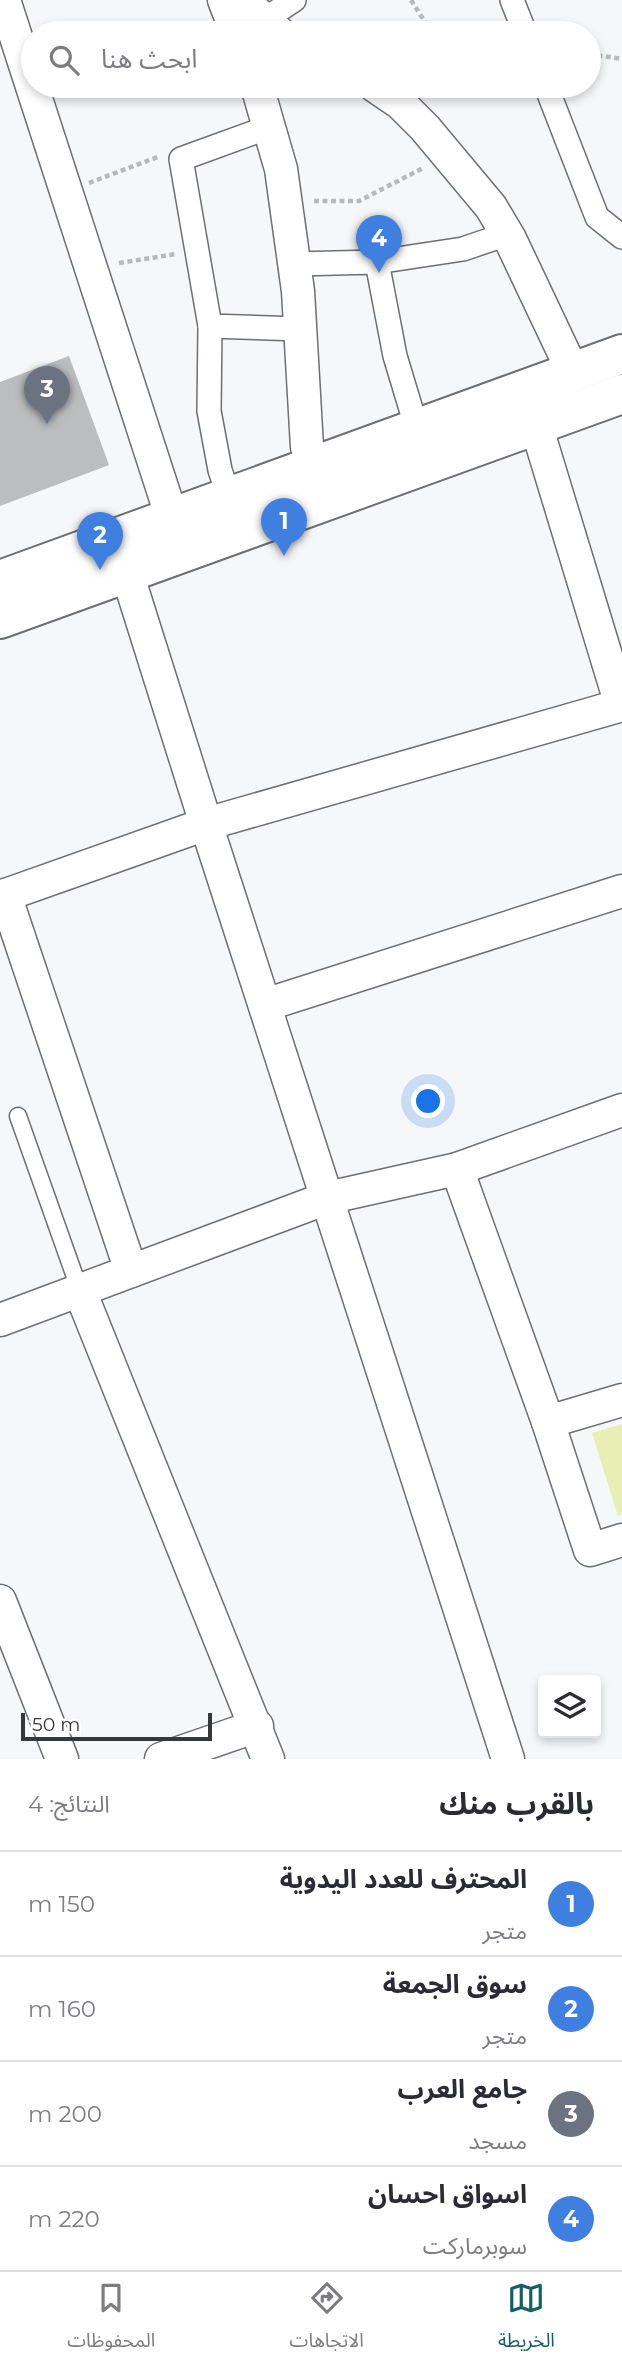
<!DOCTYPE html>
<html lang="ar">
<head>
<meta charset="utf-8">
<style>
	body { margin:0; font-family:Montserrat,"Noto Sans Arabic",sans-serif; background:#f2f2f3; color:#2b2b33; direction:rtl }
	.controls { position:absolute; right:21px; bottom:21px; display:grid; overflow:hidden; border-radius:7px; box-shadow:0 4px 10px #0003 }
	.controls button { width:63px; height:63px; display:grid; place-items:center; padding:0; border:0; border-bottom:2px solid #e1e1e2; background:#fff; color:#2b2b33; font:35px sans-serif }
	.scale { position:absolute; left:21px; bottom:18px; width:191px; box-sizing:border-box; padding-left:7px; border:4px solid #363738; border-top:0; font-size:19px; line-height:24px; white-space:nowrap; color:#363738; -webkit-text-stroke:5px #fff; paint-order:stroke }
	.you { position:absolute; left:429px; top:1102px; width:24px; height:24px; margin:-18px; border:5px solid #fff; border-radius:50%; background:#1a73e8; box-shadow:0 0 0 10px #1a73e833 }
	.badge { display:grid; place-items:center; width:46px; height:46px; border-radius:50%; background:#106165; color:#fff; font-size:23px; font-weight:700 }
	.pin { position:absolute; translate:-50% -58px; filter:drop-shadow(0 2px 4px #0008) }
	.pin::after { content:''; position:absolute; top:37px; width:24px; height:21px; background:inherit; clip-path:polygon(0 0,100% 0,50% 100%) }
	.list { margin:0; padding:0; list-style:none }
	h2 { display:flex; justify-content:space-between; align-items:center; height:91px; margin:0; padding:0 28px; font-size:30px }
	h2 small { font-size:23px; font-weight:400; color:#7c7c81 }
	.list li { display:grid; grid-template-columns:46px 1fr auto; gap:21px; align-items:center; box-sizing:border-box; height:105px; padding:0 28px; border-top:2px solid #e1e1e2 }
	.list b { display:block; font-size:26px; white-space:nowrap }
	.list p { margin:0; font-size:23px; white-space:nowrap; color:#7c7c81 }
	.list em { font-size:23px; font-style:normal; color:#7c7c81 }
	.icon { flex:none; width:38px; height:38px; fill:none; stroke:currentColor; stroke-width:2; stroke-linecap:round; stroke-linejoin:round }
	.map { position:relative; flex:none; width:622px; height:1759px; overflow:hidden; direction:ltr }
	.search { position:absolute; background:#fff; box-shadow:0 4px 10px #0003; left:21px; right:21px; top:21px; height:77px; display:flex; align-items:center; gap:18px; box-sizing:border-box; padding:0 24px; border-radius:38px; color:#7c7c81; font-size:26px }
	.sheet { height:511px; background:#fff }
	nav { display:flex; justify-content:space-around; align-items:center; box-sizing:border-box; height:98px; border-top:2px solid #e1e1e2; background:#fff; font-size:19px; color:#7c7c81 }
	nav a { display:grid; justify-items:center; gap:4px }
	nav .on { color:#106165 }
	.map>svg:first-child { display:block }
	.green { fill:#e7efb5 }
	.building { fill:#bbbdbe }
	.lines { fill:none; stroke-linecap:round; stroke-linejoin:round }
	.service-casing { stroke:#6e6f71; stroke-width:19 }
	.pedestrian-casing { stroke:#6e6f71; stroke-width:26 }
	.minor-casing { stroke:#6e6f71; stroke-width:35 }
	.tertiary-casing { stroke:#6e6f71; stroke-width:42 }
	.path { stroke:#b8b9ba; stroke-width:4.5; stroke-dasharray:5 3.5; stroke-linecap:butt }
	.service { stroke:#fff; stroke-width:16 }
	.pedestrian { stroke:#fff; stroke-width:23 }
	.minor { stroke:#fff; stroke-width:32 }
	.tertiary { stroke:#fff; stroke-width:38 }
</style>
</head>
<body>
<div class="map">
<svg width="622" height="1759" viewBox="0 0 622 1759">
	<rect width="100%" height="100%" fill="#f5f7f8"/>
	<polygon class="green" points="622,1424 622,1514 618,1516 592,1433"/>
	<polygon class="building" points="69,356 109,465 0,506 0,382"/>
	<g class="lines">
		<defs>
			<polyline id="service" points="18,1116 80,1291"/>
			<g id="pedestrian">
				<polyline points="512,0 525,33"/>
				<polyline points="264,20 294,0"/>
				<polyline points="546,86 597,217 622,237"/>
				<polyline points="269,127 181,159 210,326 300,329"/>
				<polyline points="377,262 463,249 507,234"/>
				<polyline points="294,264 377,262 395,356 417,429"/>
				<polyline points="210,326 209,411 220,470 228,494 237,494"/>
			</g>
			<g id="minor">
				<polyline points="4,0 172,518"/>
				<polyline points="224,0 237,33"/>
				<polyline points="242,0 279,33"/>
				<polyline points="257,86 281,169 298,291 307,447 314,468"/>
				<polyline points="375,86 400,103 425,128 491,207 510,239 573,372"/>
				<polyline points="536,425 621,705"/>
				<polyline points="127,573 206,824 508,1759"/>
				<polyline points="5,895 131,1271"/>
				<polyline points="0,897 206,824 622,705"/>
				<polyline points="265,1005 622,891"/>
				<polyline points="457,1169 548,1422 590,1550 622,1540"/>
				<polyline points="80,1291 268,1759"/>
				<polyline points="0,1320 327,1198 457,1169 622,1110"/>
				<polyline points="548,1422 622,1400"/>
				<polyline points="0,1601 62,1759"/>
				<polyline points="161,1759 257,1726"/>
			</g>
			<g id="tertiary">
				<polyline points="0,580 622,354"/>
				<polyline points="0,619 622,394"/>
			</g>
		</defs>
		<use href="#service" class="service-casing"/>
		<use href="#pedestrian" class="pedestrian-casing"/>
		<use href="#minor" class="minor-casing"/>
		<use href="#tertiary" class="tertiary-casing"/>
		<g class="path">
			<polyline points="411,0 425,22"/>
			<polyline points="589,54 622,59"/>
			<polyline points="430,92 470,86"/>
			<polyline points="89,183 160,156"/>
			<polyline points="314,201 359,201 423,168"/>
			<polyline points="119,263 176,254"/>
		</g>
		<use href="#service" class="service"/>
		<use href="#pedestrian" class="pedestrian"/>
		<use href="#minor" class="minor"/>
		<use href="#tertiary" class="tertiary"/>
	</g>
</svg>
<div class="controls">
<button><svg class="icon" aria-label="layers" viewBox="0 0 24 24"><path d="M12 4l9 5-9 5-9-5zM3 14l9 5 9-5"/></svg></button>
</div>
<div class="scale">50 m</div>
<div class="you"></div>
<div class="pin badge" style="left:284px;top:556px;background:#3f7fe0">1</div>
<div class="pin badge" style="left:100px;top:570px;background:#3f7fe0">2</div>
<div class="pin badge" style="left:47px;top:424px;background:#6b7280">3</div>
<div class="pin badge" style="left:379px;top:273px;background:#3f7fe0">4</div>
<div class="search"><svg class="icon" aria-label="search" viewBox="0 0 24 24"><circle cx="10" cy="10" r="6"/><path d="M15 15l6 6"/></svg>ابحث هنا</div>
</div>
<section class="sheet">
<h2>بالقرب منك<small>النتائج: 4</small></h2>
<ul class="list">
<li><span class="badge" style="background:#3f7fe0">1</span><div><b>المحترف للعدد اليدوية</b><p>متجر</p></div><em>150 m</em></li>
<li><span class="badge" style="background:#3f7fe0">2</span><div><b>سوق الجمعة</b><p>متجر</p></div><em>160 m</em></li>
<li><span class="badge" style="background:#6b7280">3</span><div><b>جامع العرب</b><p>مسجد</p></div><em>200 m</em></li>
<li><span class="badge" style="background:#3f7fe0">4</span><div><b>اسواق احسان</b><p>سوبرماركت</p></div><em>220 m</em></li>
</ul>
</section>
<nav>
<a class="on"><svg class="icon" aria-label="map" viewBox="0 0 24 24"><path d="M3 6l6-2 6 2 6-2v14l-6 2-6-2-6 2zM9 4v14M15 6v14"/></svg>الخريطة</a>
<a><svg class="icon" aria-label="directions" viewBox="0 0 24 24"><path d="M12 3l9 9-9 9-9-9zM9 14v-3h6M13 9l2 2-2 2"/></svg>الاتجاهات</a>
<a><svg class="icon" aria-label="saved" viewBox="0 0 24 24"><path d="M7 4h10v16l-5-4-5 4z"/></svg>المحفوظات</a>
</nav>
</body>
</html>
